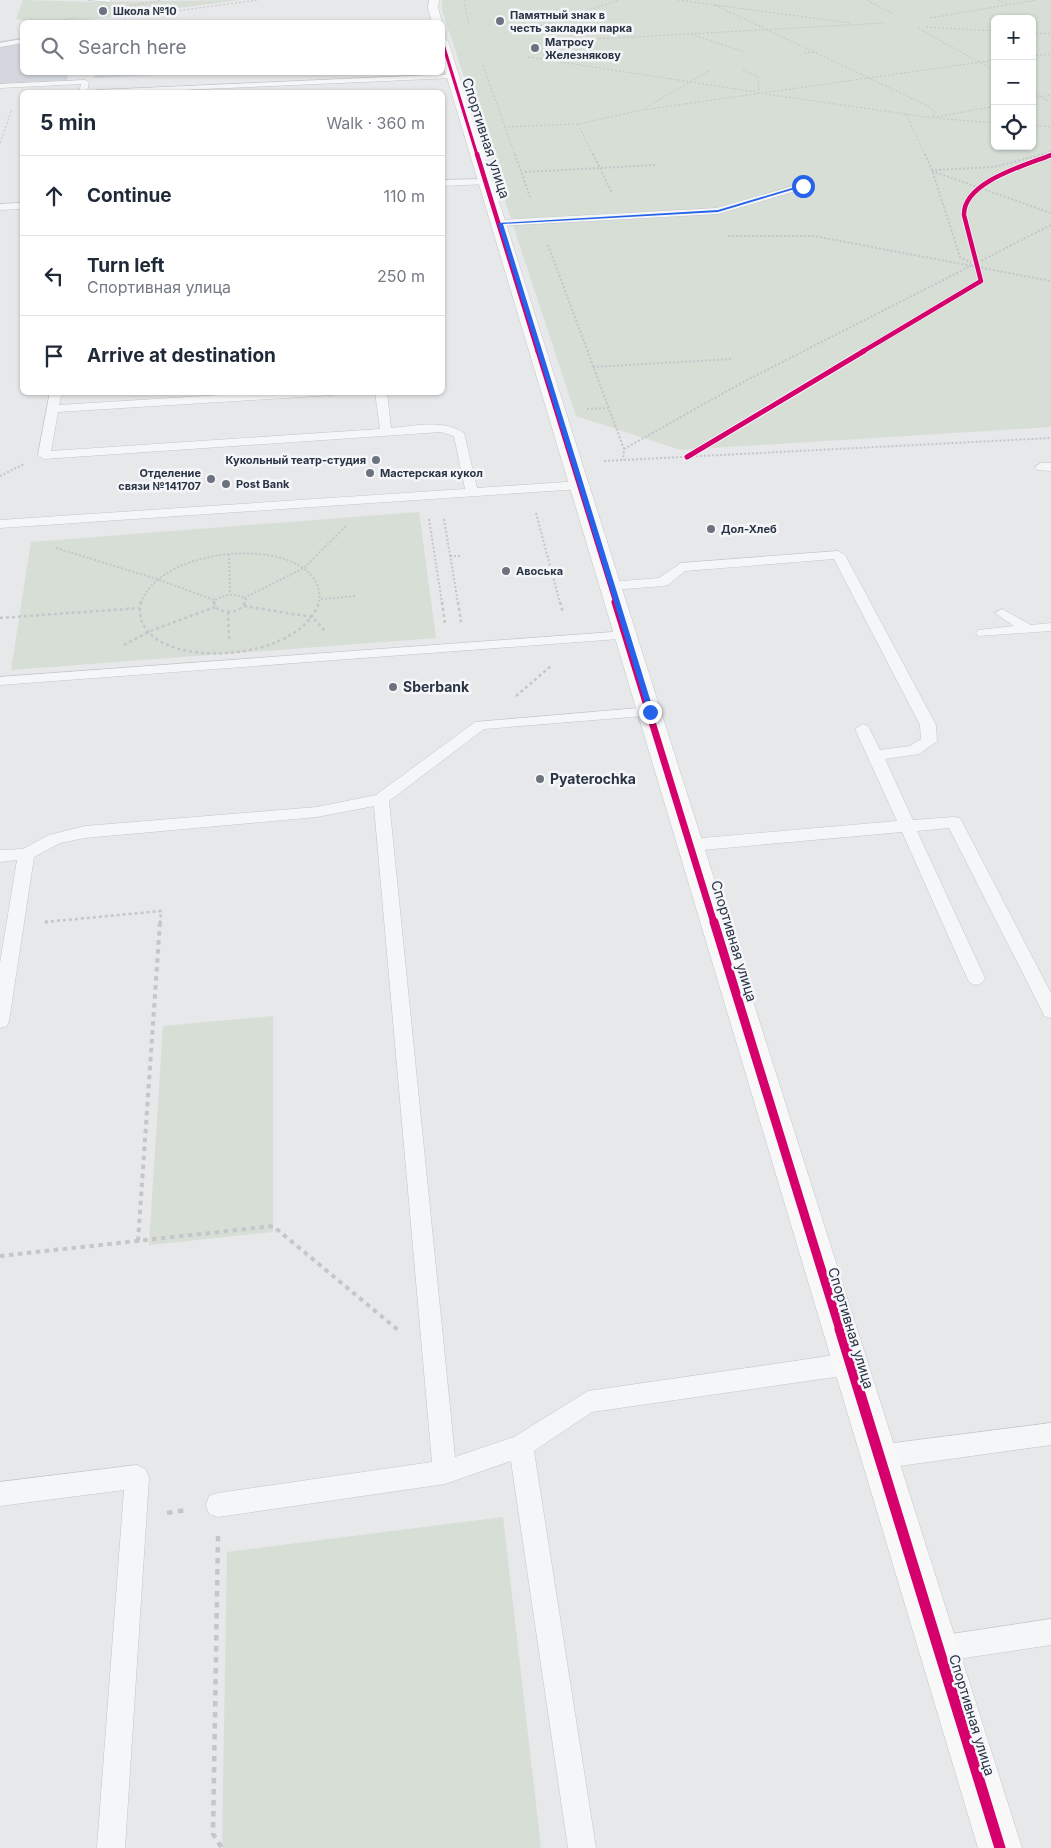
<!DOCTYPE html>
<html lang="en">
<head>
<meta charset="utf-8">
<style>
	body { margin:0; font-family:Inter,sans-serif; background:#f6f6f7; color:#1f2937 }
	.controls { position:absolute; right:15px; top:15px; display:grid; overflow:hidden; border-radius:8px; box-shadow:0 1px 4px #0004 }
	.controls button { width:45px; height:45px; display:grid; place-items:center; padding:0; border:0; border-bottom:1px solid #e0e1e3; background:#fff; color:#1f2937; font:25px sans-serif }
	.stop { position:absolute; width:15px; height:15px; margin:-11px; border:4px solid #2563eb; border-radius:50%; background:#fff }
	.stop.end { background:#2563eb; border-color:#fff; box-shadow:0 1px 5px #0008 }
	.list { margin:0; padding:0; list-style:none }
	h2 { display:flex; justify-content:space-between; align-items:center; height:65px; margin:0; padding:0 20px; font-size:21px }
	h2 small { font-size:16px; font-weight:400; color:#747a83 }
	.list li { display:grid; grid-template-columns:32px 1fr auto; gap:15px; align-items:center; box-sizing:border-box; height:80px; padding:0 20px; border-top:1px solid #e0e1e3 }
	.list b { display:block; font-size:19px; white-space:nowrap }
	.list p { margin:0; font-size:16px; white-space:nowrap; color:#747a83 }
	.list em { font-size:16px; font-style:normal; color:#747a83 }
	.icon { flex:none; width:28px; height:28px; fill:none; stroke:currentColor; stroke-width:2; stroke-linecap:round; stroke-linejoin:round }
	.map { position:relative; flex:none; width:1051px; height:1848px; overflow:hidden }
	.search { position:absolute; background:#fff; box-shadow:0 1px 4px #0004; left:20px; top:20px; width:425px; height:55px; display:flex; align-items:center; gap:12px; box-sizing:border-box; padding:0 18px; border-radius:8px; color:#747a83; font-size:19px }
	.panel { position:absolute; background:#fff; box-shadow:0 1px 4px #0004; left:20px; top:90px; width:425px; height:305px; border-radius:8px }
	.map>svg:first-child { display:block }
	.built { fill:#d4d7dd }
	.green { fill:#d6ded6; fill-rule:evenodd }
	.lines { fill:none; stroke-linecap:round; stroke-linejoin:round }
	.lane-casing { stroke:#c4c6c8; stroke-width:1 }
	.secondary-casing { stroke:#c4c6c8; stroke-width:1 }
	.path-far4 { stroke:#c5c6ca; stroke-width:1; stroke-dasharray:2 2; stroke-linecap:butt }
	.path-far3 { stroke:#c5c6ca; stroke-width:2; stroke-dasharray:2 2; stroke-linecap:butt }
	.path-far2 { stroke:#c5c6ca; stroke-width:2.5; stroke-dasharray:3 3; stroke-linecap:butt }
	.path-far1 { stroke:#c5c6ca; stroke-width:4; stroke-dasharray:4.5 4.5; stroke-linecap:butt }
	.path { stroke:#c5c6ca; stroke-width:4.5; stroke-dasharray:5.5 5.5; stroke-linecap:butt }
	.lane { fill:#f5f6f7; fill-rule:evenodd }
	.secondary { fill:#f8f8f8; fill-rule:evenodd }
	.cycleway-far5-casing { stroke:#f4f6f9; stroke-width:4.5 }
	.cycleway-far4-casing { stroke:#f4f6f9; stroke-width:6 }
	.cycleway-far3-casing { stroke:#f4f6f9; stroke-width:7 }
	.cycleway-far2-casing { stroke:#f4f6f9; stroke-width:9 }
	.cycleway-far1-casing { stroke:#f4f6f9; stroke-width:12 }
	.cycleway-casing { stroke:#f4f6f9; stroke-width:14 }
	.cycleway-far5 { stroke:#d6006c; stroke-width:3 }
	.cycleway-far4 { stroke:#d6006c; stroke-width:4.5 }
	.cycleway-far3 { stroke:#d6006c; stroke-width:5 }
	.cycleway-far2 { stroke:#d6006c; stroke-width:7 }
	.cycleway-far1 { stroke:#d6006c; stroke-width:9 }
	.cycleway { stroke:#d6006c; stroke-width:11 }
	.route { fill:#2563eb }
	.poi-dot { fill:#6c737f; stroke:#f4f6f9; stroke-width:2 }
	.labels { text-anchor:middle; stroke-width:5; stroke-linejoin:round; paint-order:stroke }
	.far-poi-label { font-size:11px; font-weight:bold; fill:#2b3445; stroke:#f4f6f9; text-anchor:start }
	.street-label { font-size:14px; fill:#2b3445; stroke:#f4f6f9 }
	.poi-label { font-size:14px; font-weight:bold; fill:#2b3445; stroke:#f4f6f9; text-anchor:start }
</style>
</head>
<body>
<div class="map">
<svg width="1051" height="1848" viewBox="0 0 1051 1848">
	<rect width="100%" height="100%" fill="#e6e8ea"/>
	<g class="built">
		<polygon points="21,38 19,44 22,45 22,72 69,73 67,80 0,83 0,41"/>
		<polygon points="95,73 95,72 192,73 94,78"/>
	</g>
	<g class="green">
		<polygon points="23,0 96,2 240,0 71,22 33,22 16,19"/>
		<path d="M 442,0 L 1051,0 L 1051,427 L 681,450 L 576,416 L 442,10 ZM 995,19 L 1032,19 L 1032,146 L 995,146 Z"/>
		<polygon points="419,512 436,638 11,670 31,542"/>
		<polygon points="273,1016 273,1232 149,1245 163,1026"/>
		<polygon points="503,1517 541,1848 222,1848 227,1552"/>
	</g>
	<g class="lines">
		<defs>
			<g id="lane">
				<polygon points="89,0 112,0 109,2"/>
				<polygon points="22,39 22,43 0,47 0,43"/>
				<polygon points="456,74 457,76 453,78 137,92 93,92 97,90"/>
				<polygon points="85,80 89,82 87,92 79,92 81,84 0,88 0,84"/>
				<polygon points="490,179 491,181 487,184 442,186 442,180"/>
				<polygon points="803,183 806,184 806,188 718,214 500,226 495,223 500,220 717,208"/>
				<polygon points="22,203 22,209 0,210 0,204"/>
				<path d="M 50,392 L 62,392 L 59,405 L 269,392 L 338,392 L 333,395 L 58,412 L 51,451 L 380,429 L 375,392 L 387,392 L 391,428 C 414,426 444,419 464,433 L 477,488 L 580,481 L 586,485 L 580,489 L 0,528 L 0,520 L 465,489 L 454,436 L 441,432 L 44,459 L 38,455 Z"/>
				<polygon points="1041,463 1051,463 1051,471 1037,470 1035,467"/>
				<polygon points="838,551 845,555 936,725 937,741 919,754 885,759 913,820 954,817 960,818 1051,993 1051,1018 1044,1016 1042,1011 949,828 917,831 985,978 982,983 976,985 970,983 967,978 902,832 691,851 685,849 683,845 685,841 691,839 897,821 855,729 863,724 868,726 880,750 910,746 921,739 920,725 834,559 685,571 668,585 663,586 611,590 604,586 611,582 659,578 681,563"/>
				<polygon points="1002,609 1031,625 1051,623 1051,631 978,636 976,633 978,630 1014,626 995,613"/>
				<polygon points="627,631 634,635 632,638 0,685 0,677"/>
				<polygon points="651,707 659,712 656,715 484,729 389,801 455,1457 514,1437 588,1391 849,1353 857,1357 860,1364 857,1371 849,1375 592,1412 534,1451 596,1848 568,1848 511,1461 445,1484 218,1517 209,1514 206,1505 209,1496 218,1493 432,1462 374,806 317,817 85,838 60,843 34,857 9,1021 7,1026 0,1028 0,963 17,860 0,862 0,850 23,849 49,835 85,826 317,807 376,795 475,722"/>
				<polygon points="1051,1423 1051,1445 878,1469 870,1465 866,1457 870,1449 878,1445"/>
				<polygon points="137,1465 145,1469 149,1477 125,1848 97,1848 124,1490 0,1506 0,1482"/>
				<polygon points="1051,1619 1051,1645 938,1662 929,1658 925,1649 929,1640 938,1636"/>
			</g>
			<g id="secondary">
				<polygon points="429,0 439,0 438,8 442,22 432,22 428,8"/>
				<polygon points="442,38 448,41 1022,1848 978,1848 442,61"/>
			</g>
		</defs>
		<use href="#lane" class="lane-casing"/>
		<use href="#secondary" class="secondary-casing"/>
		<g class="path-far4">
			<polyline points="464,0 469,25"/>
			<polyline points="678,0 850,23"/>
			<polyline points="867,0 893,14"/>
			<polyline points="998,0 1008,5"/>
			<polyline points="715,5 928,106 935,112 933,118"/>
			<polyline points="130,6 162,0"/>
			<polyline points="124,18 258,0"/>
			<polyline points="930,18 1036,0"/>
			<polyline points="53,22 78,17"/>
			<polyline points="926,27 995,31"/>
			<polyline points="918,28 995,71"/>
			<polyline points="525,31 619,0"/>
			<polyline points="1032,33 1051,34"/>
			<polyline points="691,34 744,52"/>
			<polyline points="543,42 884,23"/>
			<polyline points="804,53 814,52"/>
			<polyline points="1032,56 1051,54"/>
			<polyline points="528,57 756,92"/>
			<polyline points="483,65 515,155"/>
			<polyline points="743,70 758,77 759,93"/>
			<polyline points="1032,92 1051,102"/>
			<polyline points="765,94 933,118 995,123"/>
			<polyline points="1032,98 1051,95"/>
			<polyline points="645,108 711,70"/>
			<polyline points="906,114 925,155"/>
			<polyline points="937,117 995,106"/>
			<polyline points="578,124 593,155"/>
			<polyline points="1032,125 1051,127"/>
			<polyline points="504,127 578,124 642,110 995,60"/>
			<polyline points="0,143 12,109"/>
			<polyline points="1041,155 1051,151"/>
		</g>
		<g class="path-far3">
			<polyline points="515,154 530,197"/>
			<polyline points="593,154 612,193"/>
			<polyline points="925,154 932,170 960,257 971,263"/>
			<polyline points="935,170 994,167 1044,154"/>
			<polyline points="932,171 1051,213"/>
			<polyline points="525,172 655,165"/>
			<polyline points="728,236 814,236 1051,281"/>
			<polyline points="548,245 624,449 623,460"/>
			<polyline points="593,367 732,359"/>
			<polyline points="587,409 608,408"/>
			<polyline points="624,449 745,381 1051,225"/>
			<polyline points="604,461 1051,438"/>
			<polyline points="0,476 24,464"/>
			<polyline points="536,513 560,603"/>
			<polyline points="429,519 442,603"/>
			<polyline points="444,519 458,603"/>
			<polyline points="56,548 157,579 214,600"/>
			<polyline points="229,554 230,593"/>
			<polyline points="450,556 461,556"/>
			<polyline points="244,598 304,568 346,526"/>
			<polyline points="321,599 356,596"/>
			<path d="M 141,603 C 162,540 329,534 319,603"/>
			<path d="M 213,603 L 214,600 C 227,595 233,592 246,599 L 245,603"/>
		</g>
		<g class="path-far2">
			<path d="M 141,602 C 125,671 298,670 319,602"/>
			<path d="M 214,602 L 216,608 C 226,614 241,613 245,602"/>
			<polyline points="442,602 445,624"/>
			<polyline points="458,602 461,622"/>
			<polyline points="560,602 563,613"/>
			<polyline points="244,606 312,617 326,632"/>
			<polyline points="228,612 229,639"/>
			<polyline points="0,618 139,608"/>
			<polyline points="124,645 150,631 215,607"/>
			<polyline points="516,696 551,666"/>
			<polyline points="45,922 161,911 160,923"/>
		</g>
		<g class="path-far1">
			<polyline points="45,922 47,922"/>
			<polyline points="138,1241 160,922"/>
			<polyline points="0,1256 273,1226 398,1330"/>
		</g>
		<g class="path">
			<polyline points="167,1513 186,1510"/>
			<polyline points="218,1536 213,1834 222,1848"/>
		</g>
		<use href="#lane" class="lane"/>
		<use href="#secondary" class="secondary"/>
		<defs>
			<polyline id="cycleway-far5" points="442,41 477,155"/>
			<g id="cycleway-far4">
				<polyline points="477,154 538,352"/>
				<path d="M 862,352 L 981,281 L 964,215 C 963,182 1026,165 1051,155"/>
			</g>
			<g id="cycleway-far3">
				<polyline points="538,351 616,603"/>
				<polyline points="687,457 864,351"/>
			</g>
			<polyline id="cycleway-far2" points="615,602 714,923"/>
			<polyline id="cycleway-far1" points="714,922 840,1330"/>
			<polyline id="cycleway" points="840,1329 1000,1848"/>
		</defs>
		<use href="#cycleway-far5" class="cycleway-far5-casing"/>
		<use href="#cycleway-far4" class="cycleway-far4-casing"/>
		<use href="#cycleway-far3" class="cycleway-far3-casing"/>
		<use href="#cycleway-far2" class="cycleway-far2-casing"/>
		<use href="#cycleway-far1" class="cycleway-far1-casing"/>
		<use href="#cycleway" class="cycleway-casing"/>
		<use href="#cycleway-far5" class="cycleway-far5"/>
		<use href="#cycleway-far4" class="cycleway-far4"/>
		<use href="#cycleway-far3" class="cycleway-far3"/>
		<use href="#cycleway-far2" class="cycleway-far2"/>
		<use href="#cycleway-far1" class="cycleway-far1"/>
		<use href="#cycleway" class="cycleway"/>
	</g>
	<polygon class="route" points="802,185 805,186 718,212 503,224 654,712 648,713 498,223 718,210"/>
	<g class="poi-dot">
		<circle cx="103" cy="11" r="5"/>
		<circle cx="500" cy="21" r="5"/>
		<circle cx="535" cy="48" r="5"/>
		<circle cx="376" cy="460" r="5"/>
		<circle cx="370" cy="473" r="5"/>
		<circle cx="211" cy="479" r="5"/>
		<circle cx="226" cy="484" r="5"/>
		<circle cx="711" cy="529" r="5"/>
		<circle cx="506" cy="571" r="5"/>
		<circle cx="393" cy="687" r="5"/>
		<circle cx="540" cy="779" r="5"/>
	</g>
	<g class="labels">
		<g class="far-poi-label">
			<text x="113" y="15">Школа №10</text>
			<text x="510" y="19">Памятный знак в<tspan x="510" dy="13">честь закладки парка</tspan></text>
			<text x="545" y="46">Матросу<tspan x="545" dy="13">Железнякову</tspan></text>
			<text x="366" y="464" text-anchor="end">Кукольный театр-студия</text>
			<text x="201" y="477" text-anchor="end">Отделение<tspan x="201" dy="13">связи №141707</tspan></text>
			<text x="380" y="477">Мастерская кукол</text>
			<text x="236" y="488">Post Bank</text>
			<text x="721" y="533">Дол-Хлеб</text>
			<text x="516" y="575">Авоська</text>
		</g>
		<g class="street-label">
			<text transform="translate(486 138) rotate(72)" y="5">Спортивная улица</text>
			<text transform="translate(734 941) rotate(73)" y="5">Спортивная улица</text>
			<text transform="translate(851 1328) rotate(73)" y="5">Спортивная улица</text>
			<text transform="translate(972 1715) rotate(73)" y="5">Спортивная улица</text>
		</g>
		<g class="poi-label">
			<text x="403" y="692">Sberbank</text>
			<text x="550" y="784">Pyaterochka</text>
		</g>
	</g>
</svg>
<div class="controls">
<button>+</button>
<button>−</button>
<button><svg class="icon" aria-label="locate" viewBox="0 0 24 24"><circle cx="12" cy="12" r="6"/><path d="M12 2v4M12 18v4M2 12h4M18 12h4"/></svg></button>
</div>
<div class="stop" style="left:803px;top:186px"></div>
<div class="stop end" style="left:650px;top:712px"></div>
<div class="search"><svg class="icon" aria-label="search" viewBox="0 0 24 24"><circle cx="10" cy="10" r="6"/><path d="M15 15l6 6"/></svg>Search here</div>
<section class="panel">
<h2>5 min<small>Walk · 360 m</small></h2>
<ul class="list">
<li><svg class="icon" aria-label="ahead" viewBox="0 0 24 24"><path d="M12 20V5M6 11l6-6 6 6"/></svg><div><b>Continue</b></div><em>110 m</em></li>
<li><svg class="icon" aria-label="left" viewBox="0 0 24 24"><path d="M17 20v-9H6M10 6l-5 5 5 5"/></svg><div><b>Turn left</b><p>Спортивная улица</p></div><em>250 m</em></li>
<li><svg class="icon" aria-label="arrive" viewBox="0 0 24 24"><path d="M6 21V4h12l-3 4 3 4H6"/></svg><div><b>Arrive at destination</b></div></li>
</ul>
</section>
</div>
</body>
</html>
